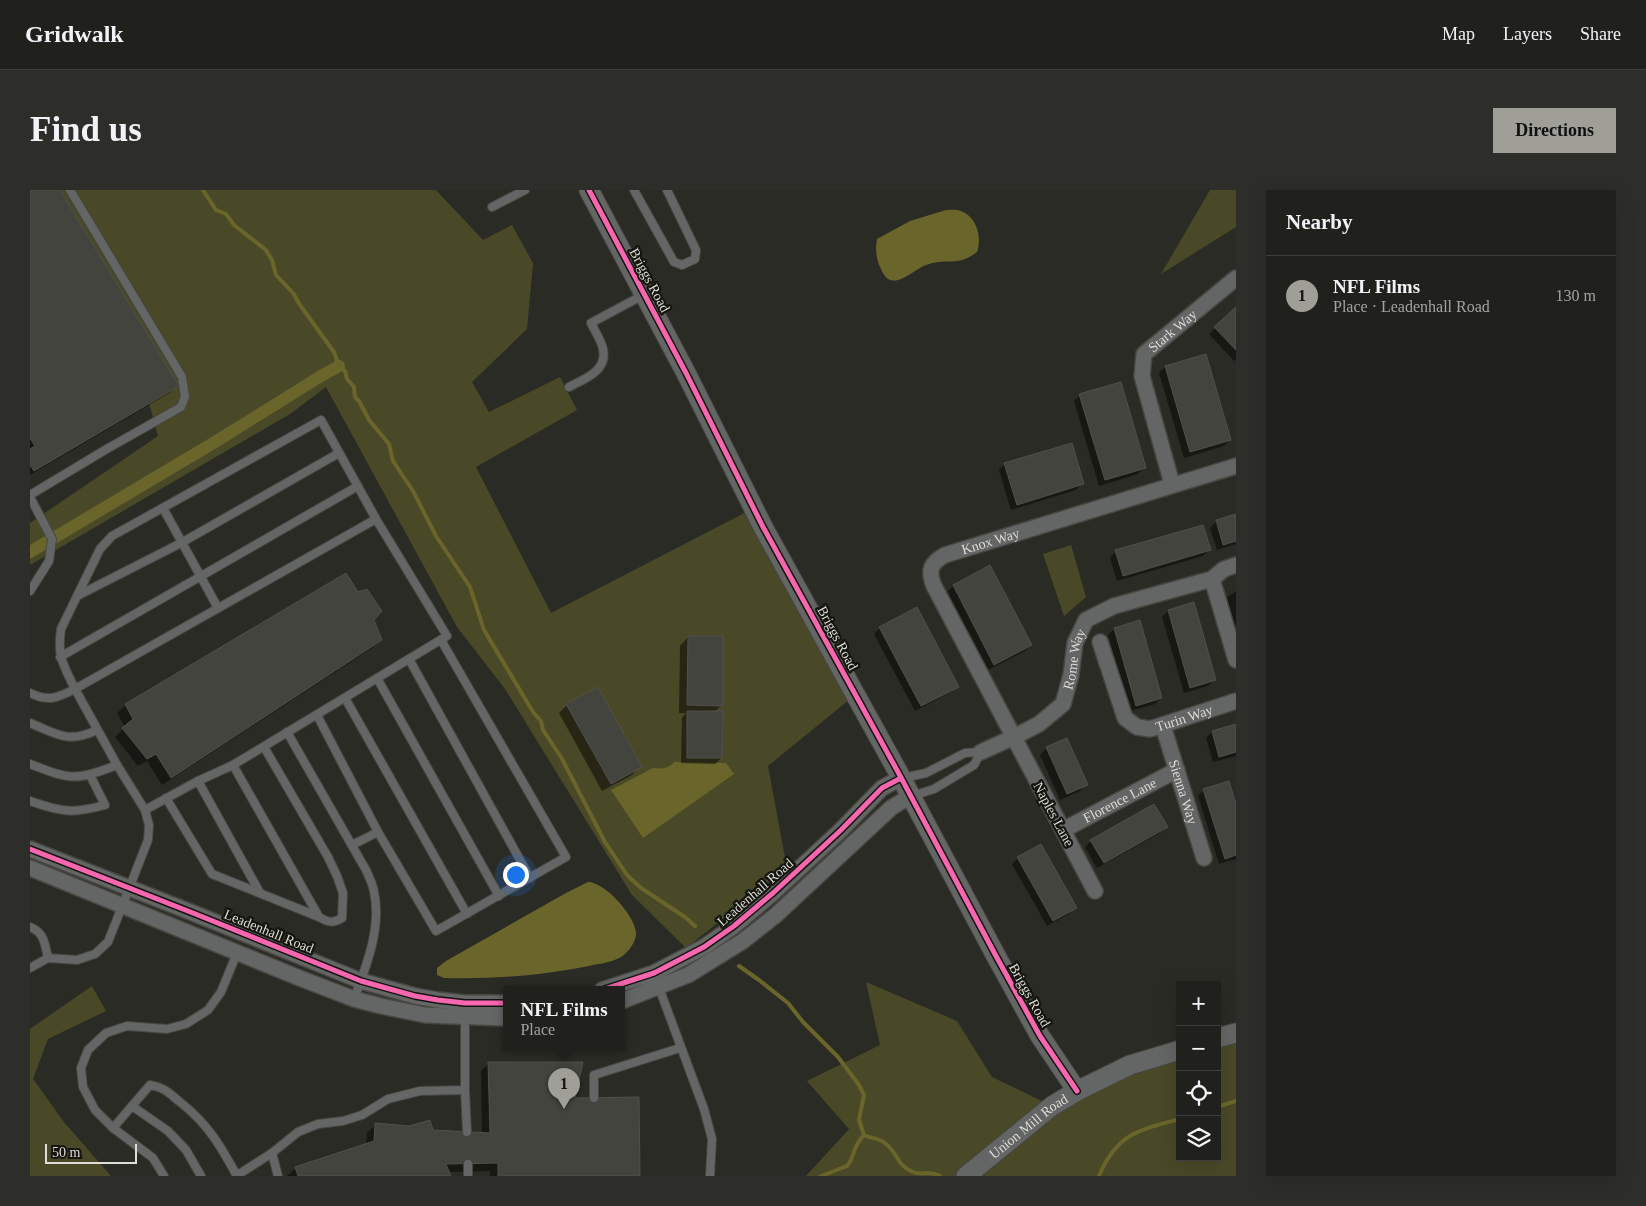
<!DOCTYPE html>
<html lang="en">
<head>
<meta charset="utf-8">
<style>
	body { margin:0; font-family:Georgia,serif; background:#2d2d29; color:#f1f3f6 }
	.controls { position:absolute; right:15px; bottom:15px; display:grid; overflow:hidden; border-radius:0px; box-shadow:0 5px 20px #0002 }
	.controls button { width:45px; height:45px; display:grid; place-items:center; padding:0; border:0; border-bottom:1px solid #3d3e3b; background:#20201c; color:#f1f3f6; font:25px sans-serif }
	.scale { position:absolute; left:15px; bottom:12px; width:92px; box-sizing:border-box; padding-left:5px; border:2px solid #ddddd6; border-top:0; font-size:14px; line-height:18px; white-space:nowrap; color:#ddddd6; -webkit-text-stroke:4px #151510; paint-order:stroke }
	.you { position:absolute; left:485px; top:684px; width:18px; height:18px; margin:-12px; border:4px solid #fff; border-radius:50%; background:#1a73e8; box-shadow:0 0 0 8px #1a73e833 }
	.badge { display:grid; place-items:center; width:32px; height:32px; border-radius:50%; background:#9f9f98; color:#111; font-size:16px; font-weight:700 }
	.pin { position:absolute; translate:-50% -41px; filter:drop-shadow(0 1px 2px #0008) }
	.pin::after { content:''; position:absolute; top:26px; width:18px; height:15px; background:inherit; clip-path:polygon(0 0,100% 0,50% 100%) }
	.popup { position:absolute; left:473px; top:796px; width:122px; height:65px; box-sizing:border-box; display:grid; place-content:center; border-radius:0px; background:#20201c; filter:drop-shadow(0 1px 4px #0005); font-size:16px; white-space:nowrap; color:#a2a3a3 }
	.popup b { font-size:19px; color:#f1f3f6 }
	.popup::after { content:''; position:absolute; left:50%; top:100%; margin-left:-10px; border:10px solid transparent; border-top-color:#20201c }
	.list { margin:0; padding:0; list-style:none }
	h2 { display:flex; justify-content:space-between; align-items:center; height:65px; margin:0; padding:0 20px; font-size:21px }
	h2 small { font-size:16px; font-weight:400; color:#a2a3a3 }
	.list li { display:grid; grid-template-columns:32px 1fr auto; gap:15px; align-items:center; box-sizing:border-box; height:80px; padding:0 20px; border-top:1px solid #3d3e3b }
	.list b { display:block; font-size:19px; white-space:nowrap }
	.list p { margin:0; font-size:16px; white-space:nowrap; color:#a2a3a3 }
	.list em { font-size:16px; font-style:normal; color:#a2a3a3 }
	.icon { flex:none; width:28px; height:28px; fill:none; stroke:currentColor; stroke-width:2; stroke-linecap:round; stroke-linejoin:round }
	.map { position:relative; flex:none; width:1206px; height:986px; overflow:hidden; border-radius:0px }
	header { display:flex; align-items:center; gap:30px; box-sizing:border-box; height:70px; padding:0 25px; background:#20201c; border-bottom:1px solid #3d3e3b }
	header strong { font-size:24px }
	nav { display:flex; gap:28px; margin-inline-start:auto; font-size:18px }
	.intro { display:flex; align-items:center; justify-content:space-between; box-sizing:border-box; height:120px; padding:0 30px }
	h1 { margin:0; font-size:35px }
	.button { padding:12px 22px; border-radius:0px; background:#9f9f98; color:#111; font-size:18px; font-weight:700 }
	main { display:flex; gap:30px; padding:0 30px }
	aside { flex:1; background:#20201c; border-radius:0px; box-shadow:0 5px 20px #0002 }
	.map>svg:first-child { display:block }
	.green { fill:#494827 }
	.water { fill:#6a662b }
	.shadow { fill:#0007 }
	.lines { fill:none; stroke-linecap:round; stroke-linejoin:round }
	.stream { stroke:#6a662b; stroke-width:4 }
	.canal { stroke:#6a662b; stroke-width:12 }
	.building { fill:#44443f; stroke:#51514c }
	.service-casing { stroke:#474742; stroke-width:10 }
	.minor-casing { stroke:#474742; stroke-width:18 }
	.tertiary-casing { stroke:#474742; stroke-width:21 }
	.service { stroke:#646565; stroke-width:8 }
	.minor { stroke:#646565; stroke-width:15 }
	.tertiary { stroke:#646565; stroke-width:19 }
	.cycleway-casing { stroke:#151510; stroke-width:8 }
	.cycleway { stroke:#f766af; stroke-width:5 }
	.labels { text-anchor:middle; stroke-width:4.5; stroke-linejoin:round; paint-order:stroke }
	.street-label { font-size:14px; fill:#ddddd6; stroke:#151510 }
</style>
</head>
<body>
<header>
<strong>Gridwalk</strong>
<nav><a>Map</a><a>Layers</a><a>Share</a></nav>
</header>
<div class="intro"><h1>Find us</h1><a class="button">Directions</a></div>
<main>
<div class="map">
<svg width="1206" height="986" viewBox="0 0 1206 986">
	<rect width="100%" height="100%" fill="#2b2b25"/>
	<g class="green">
		<polygon points="13,0 406,0 453,50 482,35 503,73 497,139 442,192 459,222 530,187 547,220 446,277 521,423 728,316 825,505 738,576 757,678 656,758 602,705 475,499 427,437 296,197 260,224 0,375 0,333 128,246 95,126"/>
		<polygon points="1180,0 1206,0 1206,37 1131,84"/>
		<polygon points="1041,355 1056,407 1034,426 1013,364"/>
		<polygon points="836,792 927,831 962,887 1022,916 1150,864 1150,967 1187,967 1187,852 1206,847 1206,986 776,986 819,939 777,891 850,855"/>
		<polygon points="62,796 76,821 18,849 3,889 34,932 81,986 0,986 0,839"/>
	</g>
	<g class="water">
		<path d="M 916,20 C 922,20 927,19 933,22 C 947,28 952,48 947,62 C 927,77 919,68 899,74 C 883,78 862,106 851,79 C 846,69 845,59 847,49 L 880,31 Z"/>
		<path d="M 644,572 L 696,573 L 704,584 L 613,648 L 581,600 L 623,578 C 630,579 639,579 644,572 Z"/>
		<path d="M 558,692 C 575,692 604,725 606,742 C 607,750 599,762 591,767 C 581,773 566,774 554,777 C 508,786 462,789 414,788 L 407,785 L 407,778 L 416,771 L 536,703 Z"/>
	</g>
	<g class="shadow">
		<polygon points="0,0 28,0 147,196 141,202 0,285"/>
		<polygon points="1206,119 1206,170 1204,171 1179,144"/>
		<polygon points="1135,177 1200,250 1194,256 1154,268 1129,183"/>
		<polygon points="1050,205 1114,278 1108,284 1069,296 1044,211"/>
		<polygon points="975,274 1052,294 1046,300 981,320 969,280"/>
		<polygon points="1206,326 1206,354 1187,360 1180,338 1187,331"/>
		<polygon points="1179,360 1173,366 1087,391 1080,368 1086,361"/>
		<polygon points="960,377 1001,455 995,461 958,480 917,402 923,396"/>
		<polygon points="1206,401 1206,441 1196,408"/>
		<polygon points="1138,421 1185,490 1178,496 1154,503 1132,427"/>
		<polygon points="343,430 351,450 342,458 132,595 117,571 108,576 85,547 95,537 87,523 96,515"/>
		<polygon points="1109,432 1131,508 1125,514 1100,521 1078,445 1084,439"/>
		<polygon points="850,438 927,496 921,502 885,521 844,444"/>
		<polygon points="658,447 692,515 684,522 691,568 685,574 651,573 652,528 656,523 649,523 650,456"/>
		<polygon points="537,515 610,576 602,585 572,601 529,523"/>
		<polygon points="1206,535 1206,566 1183,572 1176,548 1182,542"/>
		<polygon points="1036,550 1056,595 1050,601 1030,610 1010,565 1016,559"/>
		<polygon points="1174,600 1206,618 1206,669 1189,674 1168,606"/>
		<polygon points="1136,637 1130,643 1067,678 1055,657 1061,651"/>
		<polygon points="988,668 1045,718 1039,724 1017,736 982,674"/>
		<polygon points="459,873 544,910 608,986 460,986 460,981 418,982 419,986 257,986 266,978 336,955 337,943 346,934 402,941 452,944 451,881"/>
	</g>
	<g class="lines">
		<g class="stream">
			<polyline points="173,0 186,20 196,24 204,35 236,60 242,70 246,85 263,103 270,115 304,162 309,176 315,181 317,189 324,197 325,207 329,211 339,230 359,254 363,271 383,301 406,346 440,397 454,440 503,522 511,531 513,540 531,567 575,652 597,685 611,698 655,727 665,736"/>
			<path d="M 709,776 L 729,790 L 758,813 L 773,832 L 808,867 L 829,895 L 834,905 L 829,930 L 834,945 C 842,949 850,948 856,954 C 868,963 866,975 883,982 C 892,986 901,980 910,986"/>
			<polyline points="1187,917 1206,911"/>
			<path d="M 791,986 L 817,976 C 825,967 822,957 834,945"/>
			<path d="M 1069,986 C 1087,943 1109,940 1150,929"/>
		</g>
		<polyline class="canal" points="0,362 185,252 291,186 309,176"/>
	</g>
	<g class="building">
		<polygon points="0,0 30,0 149,196 4,281 0,275 0,259 5,256 0,248"/>
		<polygon points="1206,117 1206,160 1184,137"/>
		<polygon points="1176,164 1201,250 1160,262 1135,176"/>
		<polygon points="1091,192 1116,278 1075,290 1049,204"/>
		<polygon points="1042,253 1054,294 987,315 974,273"/>
		<polygon points="1206,324 1206,351 1193,355 1186,330"/>
		<polygon points="1173,335 1181,360 1093,386 1085,360"/>
		<polygon points="960,375 1002,455 964,475 923,395"/>
		<polygon points="316,383 328,402 337,399 352,421 344,430 352,450 141,588 126,564 117,569 92,538 103,529 95,514"/>
		<polygon points="1164,412 1186,490 1160,498 1138,420"/>
		<polygon points="887,417 929,497 891,516 849,437"/>
		<polygon points="1110,430 1132,508 1106,516 1084,438"/>
		<polygon points="658,446 693,446 693,516 657,515"/>
		<polygon points="568,497 612,577 581,594 536,514"/>
		<polygon points="657,521 693,521 692,568 657,568"/>
		<polygon points="1206,534 1206,562 1189,567 1182,541"/>
		<polygon points="1037,548 1058,595 1037,604 1016,557"/>
		<polygon points="1199,591 1206,614 1206,665 1195,669 1173,599"/>
		<polygon points="1124,614 1138,637 1074,673 1060,650"/>
		<polygon points="1011,654 1047,718 1023,731 987,667"/>
		<polygon points="458,872 553,872 545,908 609,907 610,986 468,986 468,973 416,974 421,986 268,986 265,977 344,951 345,933 379,936 400,930 403,940 460,943"/>
	</g>
	<g class="lines">
		<defs>
			<g id="service">
				<polyline points="604,0 644,72 652,75 665,69 666,60 637,0"/>
				<polyline points="462,17 495,0"/>
				<path d="M 539,197 C 554,189 578,181 573,159 C 571,150 565,141 561,133 L 615,104"/>
				<polyline points="0,305 75,260 151,217 155,207 152,187 40,0"/>
				<polyline points="0,307 22,349 19,371 0,401"/>
				<polyline points="133,318 188,418"/>
				<polyline points="47,406 151,353 309,263"/>
				<polyline points="30,467 328,296"/>
				<polyline points="379,469 500,688"/>
				<polyline points="347,488 469,706"/>
				<path d="M 0,503 C 19,512 27,508 45,499 L 87,575 L 115,620"/>
				<polyline points="315,508 437,724"/>
				<polyline points="287,525 348,642 322,655"/>
				<path d="M 0,533 C 27,544 38,554 67,540"/>
				<path d="M 257,542 L 336,680 C 339,687 343,694 344,702 C 352,737 336,777 324,809"/>
				<path d="M 234,557 L 298,667 L 307,686 L 313,703 L 312,728 C 302,734 298,732 289,727"/>
				<path d="M 0,574 C 41,590 45,591 87,575"/>
				<polyline points="873,588 896,583 935,563 951,562"/>
				<polyline points="168,591 230,703"/>
				<polyline points="882,606 904,599 944,575 951,562"/>
				<polyline points="136,608 182,684 289,727 203,575"/>
				<path d="M 0,611 C 31,622 43,624 75,615 L 60,585"/>
				<polyline points="348,642 406,741 536,667 411,450"/>
				<path d="M 0,737 C 14,742 15,754 18,768"/>
				<path d="M 0,778 L 18,768 L 47,770 L 65,764 L 78,752 L 118,650 L 119,635 L 115,620 L 168,591 L 203,575 L 417,446 L 346,329 L 45,499 C 33,474 27,467 31,439 L 70,359 L 82,346 L 291,230 L 346,329"/>
				<polyline points="628,795 674,919 682,949 680,986"/>
				<polyline points="435,900 437,942"/>
				<polyline points="564,908 564,885 650,858"/>
				<polyline points="102,916 138,941 156,960 171,986"/>
				<path d="M 83,938 L 120,895 C 134,897 139,903 150,912 C 178,934 190,955 207,986"/>
				<polyline points="242,963 248,986"/>
				<polyline points="438,974 438,986"/>
				<polyline points="134,986 123,968 83,938 65,920 53,897 51,878 58,860 76,843 97,836 137,839 156,834 178,820 191,802 207,763"/>
				<polyline points="206,986 242,963 268,942 288,934 313,931 332,925 358,909 390,901 435,900 435,825"/>
			</g>
			<g id="minor">
				<path id="s1" d="M 1142,294 L 1112,186 L 1114,164 L 1206,88"/>
				<polyline points="1182,389 1206,470"/>
				<path id="s2" d="M 1070,452 L 1095,528 L 1107,537 L 1120,539 L 1206,511"/>
				<path id="s3" d="M 1133,536 L 1174,668"/>
				<path id="s4" d="M 951,562 L 984,547 L 1009,534 L 1033,514 L 1041,485 L 1045,453 L 1056,430 L 1084,416 L 1182,389 L 1194,379 L 1206,375"/>
				<path id="s5" d="M 1033,640 L 1147,580"/>
				<polyline points="0,659 163,723 331,791 385,806 408,810 435,813 476,813"/>
				<polyline points="0,678 267,787 324,809 351,816 395,825 476,828"/>
				<path id="s6" d="M 1065,701 L 904,396 C 898,381 900,373 915,365 L 1206,276"/>
				<polyline points="572,800 624,783 674,757 704,736 743,703 811,640 852,598 871,588"/>
				<polyline points="592,811 658,785 713,751 746,725 861,618 880,606"/>
			</g>
			<g id="tertiary">
				<polyline points="559,0 656,183 733,337 868,582 966,766 1010,846 1047,901"/>
				<polyline points="1187,848 1206,843"/>
				<path id="s7" d="M 936,986 L 1022,916 L 1047,901 L 1100,875 L 1150,860"/>
			</g>
		</defs>
		<use href="#service" class="service-casing"/>
		<use href="#minor" class="minor-casing"/>
		<use href="#tertiary" class="tertiary-casing"/>
		<use href="#service" class="service"/>
		<use href="#minor" class="minor"/>
		<use href="#tertiary" class="tertiary"/>
		<defs>
			<g id="cycleway">
				<polyline points="559,0 656,183 733,337 868,582 966,766 1010,846 1047,901"/>
				<polyline points="0,659 163,723 331,791 385,806 408,810 435,813 476,813"/>
				<polyline points="572,800 624,783 674,757 704,736 743,703 811,640 852,598 871,588"/>
			</g>
		</defs>
		<use href="#cycleway" class="cycleway-casing"/>
		<use href="#cycleway" class="cycleway"/>
	</g>
	<g class="labels">
		<g class="street-label">
			<text transform="translate(620 90) rotate(62)" y="5">Briggs Road</text>
			<text dy="5" stroke="none"><textPath href="#s1" startOffset="171">Stark Way</textPath></text>
			<text dy="5" stroke="none"><textPath href="#s6" startOffset="430">Knox Way</textPath></text>
			<text transform="translate(808 448) rotate(62)" y="5">Briggs Road</text>
			<text dy="5" stroke="none"><textPath href="#s4" startOffset="142">Rome Way</textPath></text>
			<text dy="5" stroke="none"><textPath href="#s2" startOffset="144">Turin Way</textPath></text>
			<text dy="5" stroke="none"><textPath href="#s3" startOffset="69">Sienna Way</textPath></text>
			<text dy="5" stroke="none"><textPath href="#s5" startOffset="64">Florence Lane</textPath></text>
			<text transform="translate(1024 624) rotate(62)" y="5">Naples Lane</text>
			<text transform="translate(725 702) rotate(-41)" y="5">Leadenhall Road</text>
			<text transform="translate(239 741) rotate(22)" y="5">Leadenhall Road</text>
			<text transform="translate(1000 805) rotate(61)" y="5">Briggs Road</text>
			<text dy="5" stroke="none"><textPath href="#s7" startOffset="80">Union Mill Road</textPath></text>
		</g>
	</g>
</svg>
<div class="controls">
<button>+</button>
<button>−</button>
<button><svg class="icon" aria-label="locate" viewBox="0 0 24 24"><circle cx="12" cy="12" r="6"/><path d="M12 2v4M12 18v4M2 12h4M18 12h4"/></svg></button>
<button><svg class="icon" aria-label="layers" viewBox="0 0 24 24"><path d="M12 4l9 5-9 5-9-5zM3 14l9 5 9-5"/></svg></button>
</div>
<div class="scale">50 m</div>
<div class="you"></div>
<div class="pin badge" style="left:534px;top:919px">1</div>
<div class="popup"><b>NFL Films</b>Place</div>
</div>
<aside>
<h2>Nearby<small></small></h2>
<ul class="list">
<li><span class="badge">1</span><div><b>NFL Films</b><p>Place · Leadenhall Road</p></div><em>130 m</em></li>
</ul>
</aside>
</main>
</body>
</html>
